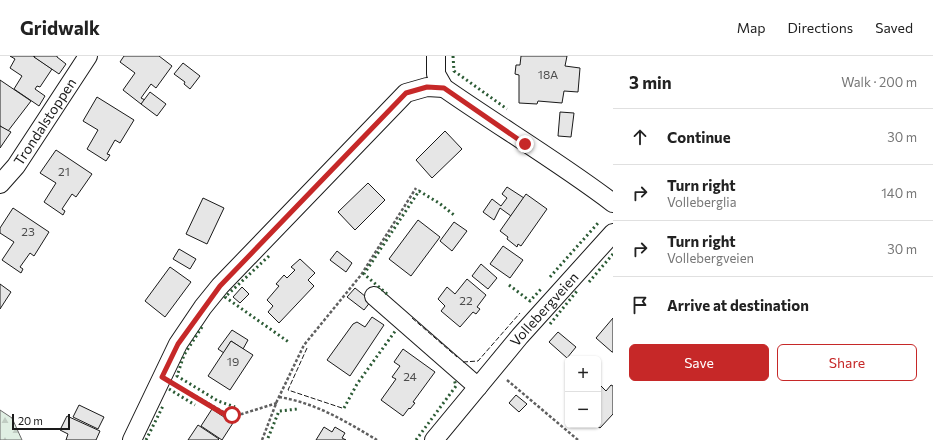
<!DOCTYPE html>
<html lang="en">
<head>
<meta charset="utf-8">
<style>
	body { margin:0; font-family:Commissioner,sans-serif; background:#f2f2f2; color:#222 }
	.controls { position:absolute; right:12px; bottom:12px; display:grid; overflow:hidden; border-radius:6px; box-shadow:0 1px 3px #0004 }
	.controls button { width:36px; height:36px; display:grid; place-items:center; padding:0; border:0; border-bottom:1px solid #e0e0e0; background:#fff; color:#222; font:20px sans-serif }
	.scale { position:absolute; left:12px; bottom:10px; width:58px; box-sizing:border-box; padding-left:4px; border:2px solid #1a1a1a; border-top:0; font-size:11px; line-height:14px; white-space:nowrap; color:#1a1a1a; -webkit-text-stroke:3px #fff; paint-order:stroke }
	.stop { position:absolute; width:12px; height:12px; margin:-9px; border:3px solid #c62828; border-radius:50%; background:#fff }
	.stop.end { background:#c62828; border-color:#fff; box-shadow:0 1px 4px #0008 }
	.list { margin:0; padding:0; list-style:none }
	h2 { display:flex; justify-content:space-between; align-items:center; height:52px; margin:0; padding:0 16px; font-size:17px }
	h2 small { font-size:13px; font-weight:400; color:#767676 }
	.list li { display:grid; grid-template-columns:26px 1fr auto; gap:12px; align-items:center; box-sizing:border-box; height:56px; padding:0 16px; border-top:1px solid #e0e0e0 }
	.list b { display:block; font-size:15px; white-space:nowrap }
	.list p { margin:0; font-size:13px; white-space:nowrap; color:#767676 }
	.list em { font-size:13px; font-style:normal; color:#767676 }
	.actions { display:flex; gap:8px; padding:12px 16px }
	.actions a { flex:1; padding:9px 0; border:1px solid #c62828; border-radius:6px; text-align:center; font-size:14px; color:#c62828 }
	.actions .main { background:#c62828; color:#fff }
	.icon { flex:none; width:22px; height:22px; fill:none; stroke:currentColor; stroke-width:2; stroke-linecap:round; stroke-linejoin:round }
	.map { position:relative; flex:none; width:613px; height:384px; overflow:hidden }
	header { display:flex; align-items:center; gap:24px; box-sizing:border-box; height:56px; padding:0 20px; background:#fff; border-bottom:1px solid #e0e0e0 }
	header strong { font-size:19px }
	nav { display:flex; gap:22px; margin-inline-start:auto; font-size:14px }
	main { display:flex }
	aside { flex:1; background:#fff }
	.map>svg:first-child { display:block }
	.forest { fill:url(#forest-firs); stroke:#6a6a6a }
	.building { fill:#e6e6e6; stroke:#1a1a1a }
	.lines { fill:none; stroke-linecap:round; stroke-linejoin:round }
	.minor-casing { stroke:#1a1a1a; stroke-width:20 }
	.path { stroke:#5f5f5f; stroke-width:2.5; stroke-dasharray:3 2; stroke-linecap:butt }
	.minor { stroke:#fff; stroke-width:18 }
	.hedge { stroke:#2b5a34; stroke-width:3; stroke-dasharray:2 3; stroke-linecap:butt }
	.fence { stroke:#1a1a1a; stroke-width:1; stroke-dasharray:5 2; stroke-linecap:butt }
	.route { stroke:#c62828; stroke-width:5 }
	.labels { text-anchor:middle; stroke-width:3; stroke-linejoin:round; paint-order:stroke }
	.number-label { font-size:12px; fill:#4d4d4d }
	.street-label { font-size:14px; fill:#1a1a1a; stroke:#fff }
</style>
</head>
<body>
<header>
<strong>Gridwalk</strong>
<nav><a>Map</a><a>Directions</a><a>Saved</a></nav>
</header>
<main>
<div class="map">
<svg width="613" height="384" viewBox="0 0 613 384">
	<defs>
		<pattern id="forest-firs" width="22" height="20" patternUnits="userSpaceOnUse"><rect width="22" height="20" fill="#e0efe3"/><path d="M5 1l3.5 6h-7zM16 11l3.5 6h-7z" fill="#c0ccc2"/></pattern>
	</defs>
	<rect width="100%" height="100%" fill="#fff"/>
	<polygon class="forest" points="0,354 12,362 22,384 0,384"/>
	<g class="building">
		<polygon points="10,0 33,0 52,13 40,31 37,30 35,33 45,40 39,50 14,33 22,20 10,12 15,3"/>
		<polygon points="35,0 57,0 57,1 66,8 59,18 34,1"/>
		<polygon points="124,0 159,0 172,10 156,32 151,28 141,42 145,44 141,48 123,34 135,17 120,6"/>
		<polygon points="521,0 567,0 565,10 580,12 578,36 564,35 562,47 538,45 537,48 519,47 519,19 515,18 516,9 520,9"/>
		<polygon points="183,7 200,20 190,33 184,28 185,26 174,18"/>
		<polygon points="0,24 31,45 8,75 0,70"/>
		<polygon points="150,36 166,48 157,60 141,48"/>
		<polygon points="97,41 134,64 120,87 115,84 107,98 110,99 106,105 87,93 98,74 83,65"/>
		<polygon points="560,56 574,57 571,81 558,80"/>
		<polygon points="0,70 11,76 0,92"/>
		<polygon points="445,75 462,93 432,122 416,104"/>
		<polygon points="56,94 92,118 76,141 72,138 62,153 65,155 63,159 44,146 56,127 40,117"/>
		<polygon points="368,127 385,144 355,174 338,156"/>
		<polygon points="507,131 524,142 511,160 500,152 494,164 483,156 492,143 501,150 507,142 502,138"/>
		<polygon points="526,138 547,153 521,190 518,188 517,191 507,183 508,181 500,175"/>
		<polygon points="203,142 224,152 207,188 186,178"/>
		<polygon points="13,152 49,176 34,200 30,197 20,211 23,213 21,217 2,204 14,186 0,177 0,172"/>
		<polygon points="418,164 440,181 411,220 389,203"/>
		<polygon points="454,166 467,175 452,195 440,185"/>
		<polygon points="503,190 523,204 510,222 490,208"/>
		<polygon points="179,193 196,203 190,213 173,203"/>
		<polygon points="337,195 352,207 346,216 330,204"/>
		<polygon points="300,203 315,217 308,224 314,230 279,267 268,256 273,250 267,244 279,230 276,228 284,219 287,222 295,214 291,211"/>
		<polygon points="481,208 497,222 488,233 472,220"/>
		<polygon points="170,211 191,226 165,261 145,245"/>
		<polygon points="467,223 486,239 477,251 480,253 476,258 473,256 460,271 441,255 445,250 438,243 447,231 455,238"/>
		<polygon points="0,228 11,236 0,253"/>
		<polygon points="242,231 249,238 240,247 233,241"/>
		<polygon points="355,232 371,245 364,254 347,241"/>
		<polygon points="372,261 384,269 350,320 327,304 353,268 357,266 365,271"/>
		<polygon points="613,262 613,296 612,296 596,282"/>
		<polygon points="232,274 248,284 243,293 231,285 224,297 218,293"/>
		<polygon points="558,276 576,291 567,302 549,286"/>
		<polygon points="231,285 253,299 230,334 208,320"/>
		<polygon points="403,293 435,316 413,346 415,347 410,353 409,352 403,360 381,344 396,323 392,321 400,310 394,306"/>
		<polygon points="598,327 606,335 611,329 613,330 613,358 600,372 596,369 598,369"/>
		<polygon points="516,339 527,348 519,356 509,347"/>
		<polygon points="79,349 104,361 98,373 73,361"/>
		<polygon points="212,353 233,367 222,384 201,370"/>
		<polygon points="67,360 100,375 96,384 66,384 68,378 60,374"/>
		<polygon points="198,369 219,383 218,384 188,384"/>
		<polygon points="324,371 332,376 335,371 345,377 342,382 346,384 316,384"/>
	</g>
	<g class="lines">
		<defs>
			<g id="minor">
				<path d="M 436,0 L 436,18 L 444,32 C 500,71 559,106 613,147"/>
				<path id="s1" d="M 0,128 L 16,110 L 88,0"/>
				<polyline points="374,240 478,331"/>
				<polyline points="132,384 178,288 203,251 220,230 406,37 427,31 444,32"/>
				<path id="s2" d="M 434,384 L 520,280 L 613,177"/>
			</g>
		</defs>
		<use href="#minor" class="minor-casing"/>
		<g class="path">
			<polyline points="507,324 578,384"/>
			<polyline points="178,330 227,358 242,358 277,347"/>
			<path d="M 279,341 C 316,347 345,365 377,384"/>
			<polyline points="262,384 277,345 304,289 361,219 416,132"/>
		</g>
		<use href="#minor" class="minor"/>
		<g class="hedge">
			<polyline points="453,0 454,15 507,53"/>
			<polyline points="269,200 225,241 290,287"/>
			<polyline points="550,221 598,167"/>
			<polyline points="589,226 613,198"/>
			<polyline points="509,229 530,245 542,232"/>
			<polyline points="387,238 364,218 419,135 439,147 454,159"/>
			<polyline points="550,268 577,235"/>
			<polyline points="202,271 184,299 177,320 218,345 235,351"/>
			<polyline points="169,333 195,349"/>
			<polyline points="344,352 357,328 396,274"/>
			<polyline points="268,382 279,355 298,353"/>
			<polyline points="146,384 163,350"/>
			<polyline points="416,384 456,330 454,323"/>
		</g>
		<g class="fence">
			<polyline points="412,262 457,301"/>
			<polyline points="307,292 288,334 342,352"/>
			<polyline points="463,306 478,305 520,257"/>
		</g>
	</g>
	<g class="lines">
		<polyline class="route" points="232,359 222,357 162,321 178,288 220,230 406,37 427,31 444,32 525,88"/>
	</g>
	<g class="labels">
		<g class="number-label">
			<text x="548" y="23">18A</text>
			<text x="64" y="120">21</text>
			<text x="28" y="180">23</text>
			<text x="466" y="249">22</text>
			<text x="233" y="310">19</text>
			<text x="410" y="325">24</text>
		</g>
		<g class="street-label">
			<text dy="5" stroke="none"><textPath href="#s1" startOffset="77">Trondalstoppen</textPath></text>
			<text dy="5" stroke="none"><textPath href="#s2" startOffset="171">Vollebergveien</textPath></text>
		</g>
	</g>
</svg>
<div class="controls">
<button>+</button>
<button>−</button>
</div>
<div class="scale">20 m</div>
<div class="stop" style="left:232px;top:359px"></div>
<div class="stop end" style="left:525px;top:88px"></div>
</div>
<aside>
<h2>3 min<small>Walk · 200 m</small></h2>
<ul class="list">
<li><svg class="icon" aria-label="ahead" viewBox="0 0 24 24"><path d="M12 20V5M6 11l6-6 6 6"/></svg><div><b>Continue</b></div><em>30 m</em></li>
<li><svg class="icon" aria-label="right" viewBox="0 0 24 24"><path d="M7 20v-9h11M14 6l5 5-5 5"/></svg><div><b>Turn right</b><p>Volleberglia</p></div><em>140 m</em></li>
<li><svg class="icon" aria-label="right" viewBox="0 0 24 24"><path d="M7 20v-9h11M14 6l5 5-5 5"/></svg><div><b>Turn right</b><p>Vollebergveien</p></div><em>30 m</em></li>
<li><svg class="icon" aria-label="arrive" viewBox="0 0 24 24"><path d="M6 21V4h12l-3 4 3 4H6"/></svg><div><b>Arrive at destination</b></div></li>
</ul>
<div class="actions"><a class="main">Save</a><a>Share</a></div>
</aside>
</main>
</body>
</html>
